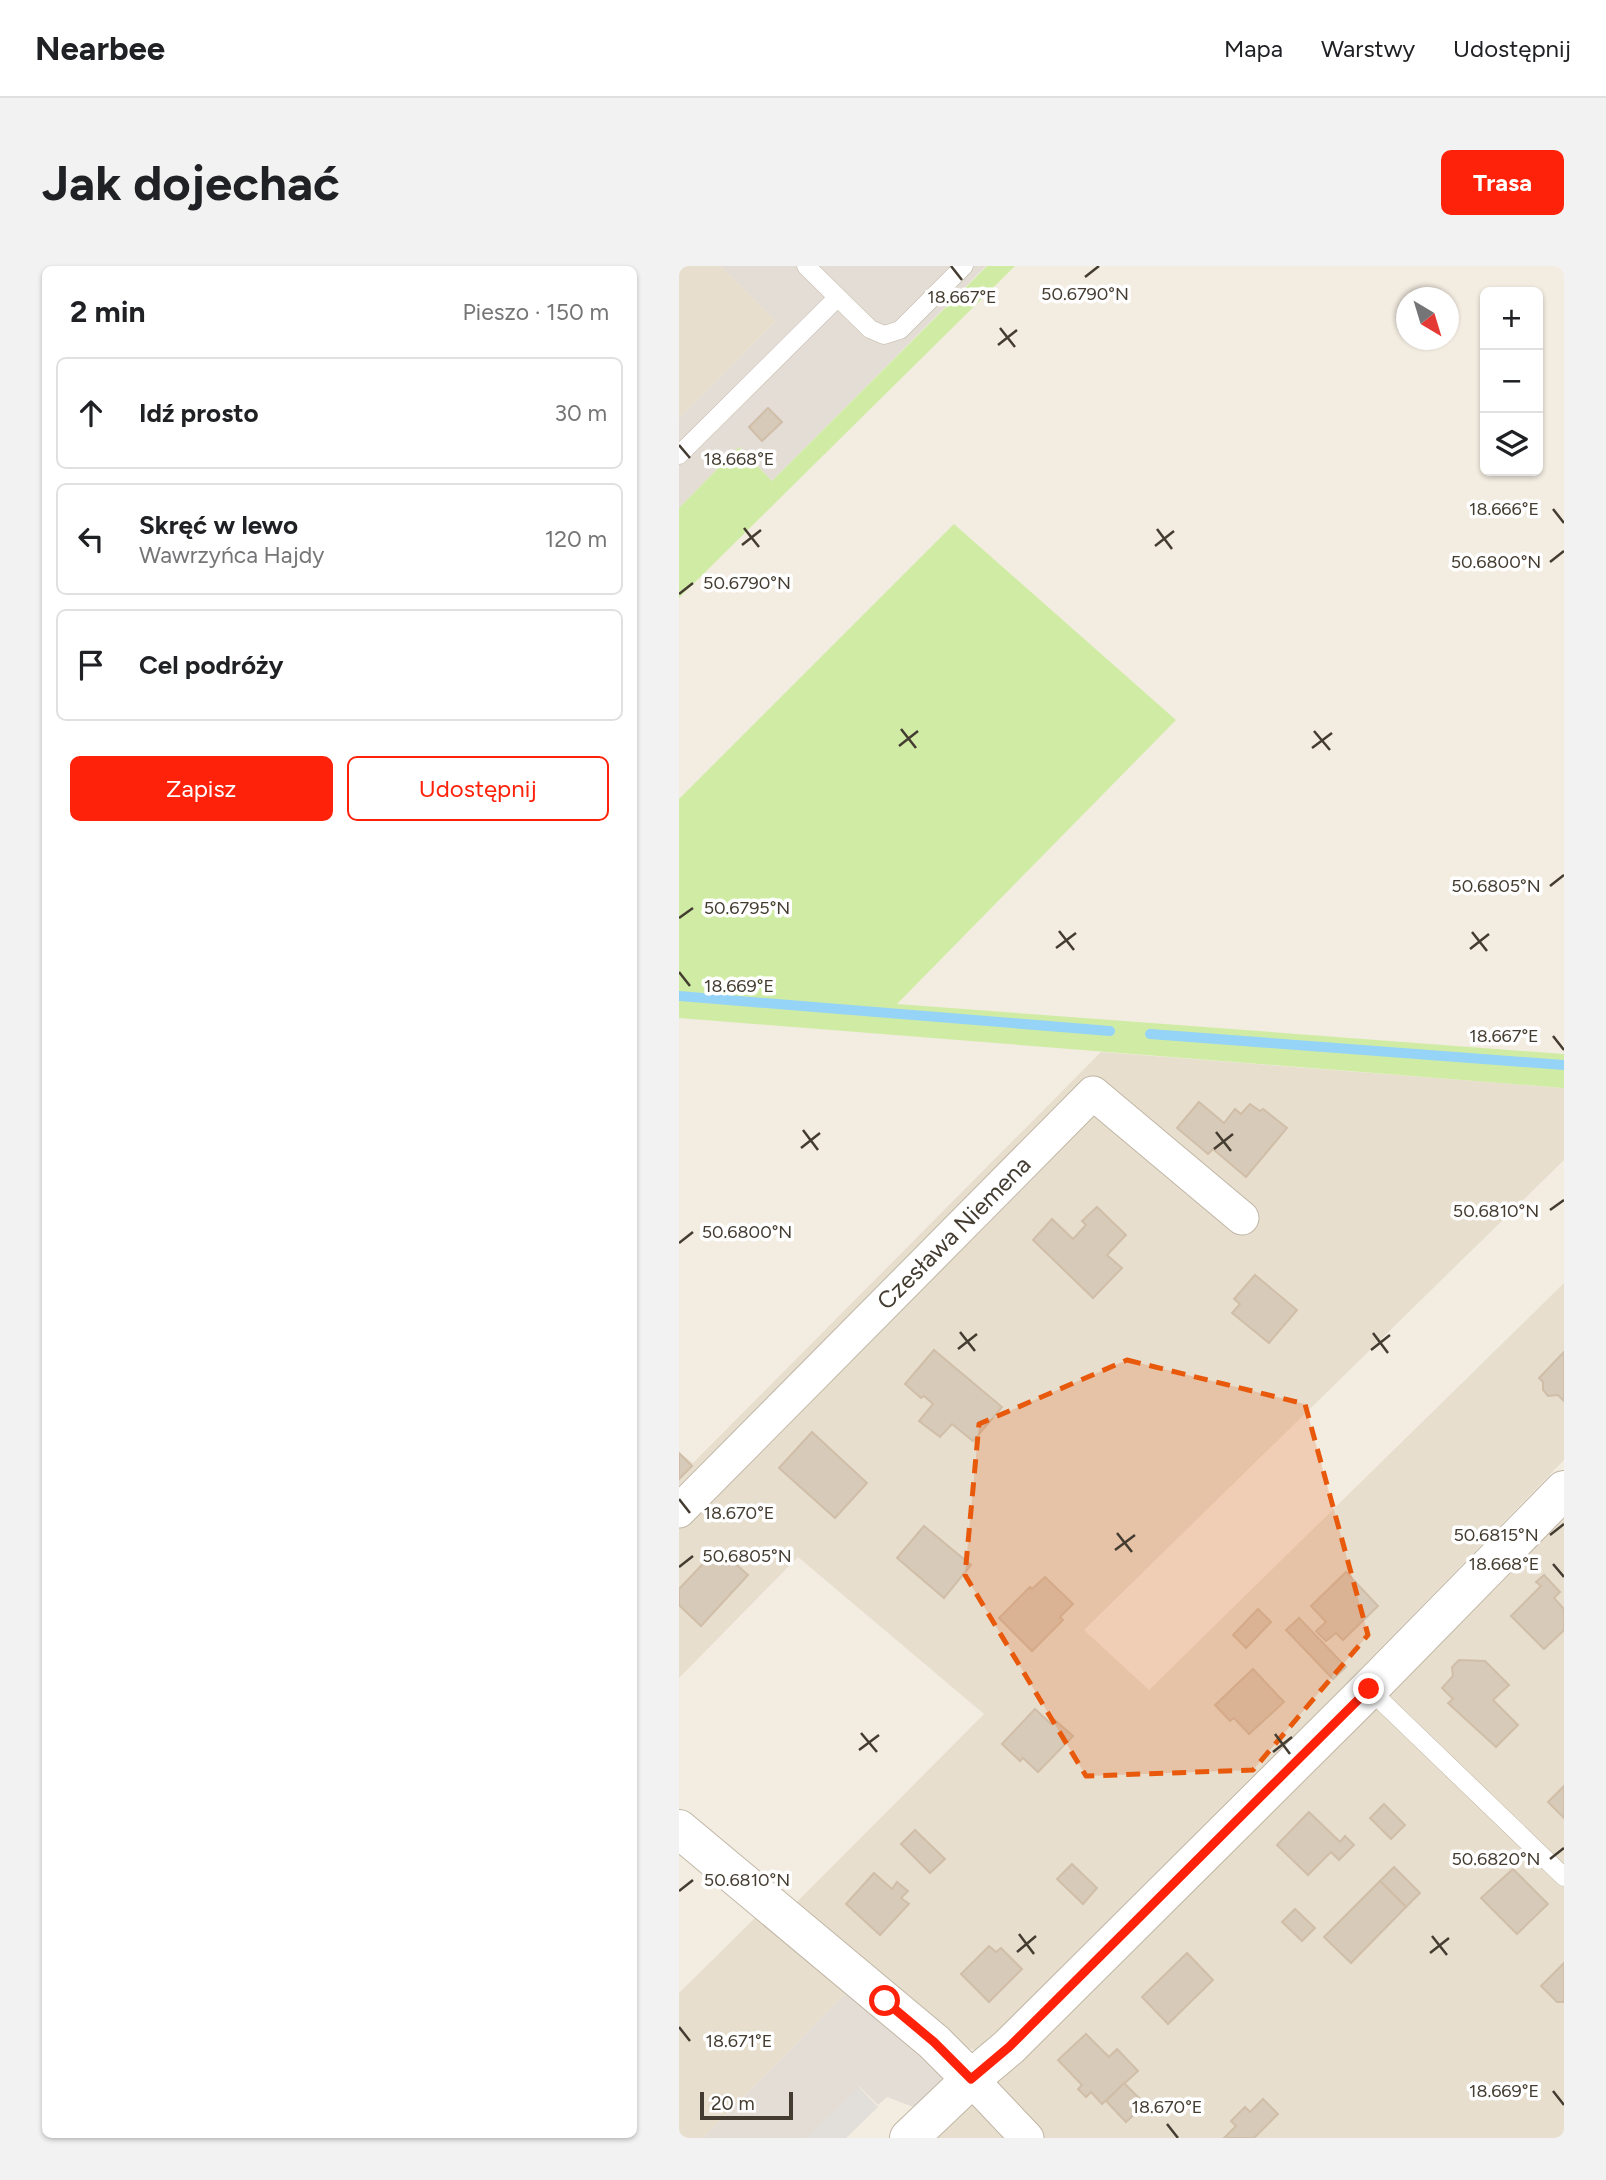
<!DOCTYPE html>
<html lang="pl">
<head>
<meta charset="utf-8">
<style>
	body { margin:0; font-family:Figtree,sans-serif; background:#f2f2f2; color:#202124 }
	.controls { position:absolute; right:21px; top:21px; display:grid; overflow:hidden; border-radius:10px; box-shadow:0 2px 5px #0004 }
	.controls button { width:63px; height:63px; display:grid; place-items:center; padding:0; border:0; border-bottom:2px solid #e0e0e0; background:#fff; color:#202124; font:35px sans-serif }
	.compass { position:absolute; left:717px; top:21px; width:63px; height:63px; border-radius:50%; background:#fff; box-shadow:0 2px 5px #0004; rotate:142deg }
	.scale { position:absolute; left:21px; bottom:18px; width:93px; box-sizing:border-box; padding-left:7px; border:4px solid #443c31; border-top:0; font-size:19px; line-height:24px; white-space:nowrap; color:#443c31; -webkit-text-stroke:5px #fff; paint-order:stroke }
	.stop { position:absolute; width:21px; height:21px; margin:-16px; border:5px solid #ff220b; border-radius:50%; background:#fff }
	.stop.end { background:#ff220b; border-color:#fff; box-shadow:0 2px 7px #0008 }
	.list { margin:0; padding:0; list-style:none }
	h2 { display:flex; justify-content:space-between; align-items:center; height:91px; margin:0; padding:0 28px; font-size:30px }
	h2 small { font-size:23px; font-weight:400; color:#757577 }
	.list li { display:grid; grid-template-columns:46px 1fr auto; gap:21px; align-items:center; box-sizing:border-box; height:112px; margin:0 14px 14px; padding:0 14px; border:2px solid #e0e0e0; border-radius:10px }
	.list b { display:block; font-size:26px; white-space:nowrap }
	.list p { margin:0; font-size:23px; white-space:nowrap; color:#757577 }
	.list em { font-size:23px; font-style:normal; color:#757577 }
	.actions { display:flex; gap:14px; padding:21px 28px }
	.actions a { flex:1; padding:16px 0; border:2px solid #ff220b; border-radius:10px; text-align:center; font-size:24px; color:#ff220b }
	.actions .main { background:#ff220b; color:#fff }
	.icon { flex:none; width:38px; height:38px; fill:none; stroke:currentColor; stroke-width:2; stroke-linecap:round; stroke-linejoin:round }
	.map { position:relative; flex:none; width:885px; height:1872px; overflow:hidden; border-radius:10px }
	header { display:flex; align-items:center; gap:42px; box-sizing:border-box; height:98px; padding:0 35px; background:#fff; border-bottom:2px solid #e0e0e0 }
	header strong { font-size:33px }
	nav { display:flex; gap:38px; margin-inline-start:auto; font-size:24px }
	.intro { display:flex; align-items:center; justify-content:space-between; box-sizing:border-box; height:168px; padding:0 42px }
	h1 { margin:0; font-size:49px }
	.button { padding:18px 32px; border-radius:10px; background:#ff220b; color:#fff; font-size:24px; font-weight:700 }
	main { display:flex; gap:42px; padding:0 42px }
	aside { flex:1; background:#fff; border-radius:10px; box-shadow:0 2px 5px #0004 }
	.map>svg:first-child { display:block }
	.residential { fill:#e7dece }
	.industrial { fill:#e4ddd6 }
	.green { fill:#d0eca4 }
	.parking { fill:#e2deda }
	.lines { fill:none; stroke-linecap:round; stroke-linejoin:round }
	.stream { stroke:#95d4f7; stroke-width:10 }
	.building { fill:#d8cab8; stroke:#d0bea8; stroke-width:2 }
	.service-casing { stroke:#c1b6a5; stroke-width:19 }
	.minor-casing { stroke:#c1b6a5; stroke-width:35 }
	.tertiary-casing { stroke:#c1b6a5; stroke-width:40 }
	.service { stroke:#fff; stroke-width:18 }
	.minor { stroke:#fff; stroke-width:33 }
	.tertiary { stroke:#fff; stroke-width:38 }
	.route { stroke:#ff220b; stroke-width:9 }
	.marked { fill:#e8590c; fill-opacity:0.2; stroke:#e8590c; stroke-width:5; stroke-dasharray:14 9; stroke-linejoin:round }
	.ticks { fill:none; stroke:#443c31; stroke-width:2.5 }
	.labels { text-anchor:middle; stroke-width:7; stroke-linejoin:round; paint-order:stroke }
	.street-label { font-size:24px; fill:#443c31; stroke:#fff }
	.ticks-label { font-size:18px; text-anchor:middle; fill:#443c31; stroke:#fff; stroke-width:7; stroke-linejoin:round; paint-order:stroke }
</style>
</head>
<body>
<header>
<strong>Nearbee</strong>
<nav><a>Mapa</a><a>Warstwy</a><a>Udostępnij</a></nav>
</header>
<div class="intro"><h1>Jak dojechać</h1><a class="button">Trasa</a></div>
<main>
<aside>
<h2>2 min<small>Pieszo · 150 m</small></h2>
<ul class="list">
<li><svg class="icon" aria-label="ahead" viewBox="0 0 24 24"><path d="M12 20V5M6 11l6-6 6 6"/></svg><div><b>Idź prosto</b></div><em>30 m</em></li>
<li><svg class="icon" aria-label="left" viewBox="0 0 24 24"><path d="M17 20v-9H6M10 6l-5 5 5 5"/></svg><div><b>Skręć w lewo</b><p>Wawrzyńca Hajdy</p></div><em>120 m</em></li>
<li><svg class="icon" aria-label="arrive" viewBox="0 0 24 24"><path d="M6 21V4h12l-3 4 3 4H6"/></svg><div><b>Cel podróży</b></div></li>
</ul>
<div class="actions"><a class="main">Zapisz</a><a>Udostępnij</a></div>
</aside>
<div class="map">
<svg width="885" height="1872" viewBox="0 0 885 1872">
	<rect width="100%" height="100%" fill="#f3ece1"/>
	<g class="residential">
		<polygon points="0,0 41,0 97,55 0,153"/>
		<polygon points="422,786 885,822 885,894 405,1364 470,1424 885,1017 885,1194 312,1782 299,1785 285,1781 115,1639 305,1448 119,1291 0,1412 0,1186 14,1197"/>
		<polygon points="885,1228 885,1872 254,1872"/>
		<polygon points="81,1647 171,1723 24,1872 0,1872 0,1727"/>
	</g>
	<g class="industrial">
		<polygon points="41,0 307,0 93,215 60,181 0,242 0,153 97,55"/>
		<polygon points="171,1723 262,1809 263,1821 240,1843 208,1831 199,1839 181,1821 128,1872 24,1872"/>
	</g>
	<g class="green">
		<polygon points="308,0 336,0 0,332 0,242 60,181 93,215"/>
		<polygon points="275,258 497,454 218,738 885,788 885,822 0,752 0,533"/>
	</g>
	<polygon class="parking" points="180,1821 199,1841 167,1872 128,1872"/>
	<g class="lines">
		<g class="stream">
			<polyline points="0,730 431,765"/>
			<polyline points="471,768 885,799"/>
		</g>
	</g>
	<g class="building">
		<polygon points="89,142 103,156 83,175 70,161"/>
		<polygon points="520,836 545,857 556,843 562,848 571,838 581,845 584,843 608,862 567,911 534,883 529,888 498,862"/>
		<polygon points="418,941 447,969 428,989 443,1002 414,1032 354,974 373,953 394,973 407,959 403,955"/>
		<polygon points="576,1009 618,1044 590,1077 553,1047 561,1038 555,1033"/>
		<polygon points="255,1084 323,1141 294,1175 273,1158 261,1171 240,1155 254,1138 245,1130 242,1132 226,1118"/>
		<polygon points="885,1086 885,1135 879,1129 869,1130 864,1124 864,1116 860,1112"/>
		<polygon points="133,1166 188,1217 156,1252 100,1202"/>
		<polygon points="0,1187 13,1200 0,1213"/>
		<polygon points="245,1260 292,1299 265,1332 218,1292"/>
		<polygon points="39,1282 69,1309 22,1360 0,1339 0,1323"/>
		<polygon points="667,1306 699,1340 664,1374 657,1367 647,1375 637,1365 647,1356 632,1340"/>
		<polygon points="865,1309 881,1326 875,1332 885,1343 885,1364 865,1383 832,1350 862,1320 857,1316"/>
		<polygon points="366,1311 394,1338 381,1351 384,1354 353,1385 320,1352 351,1321 353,1323"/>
		<polygon points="579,1343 592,1356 567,1382 554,1369"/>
		<polygon points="620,1352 667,1401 654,1413 607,1364"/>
		<polygon points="780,1394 806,1395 830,1419 814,1434 839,1459 817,1481 769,1437 774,1433 763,1422 774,1410 773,1401"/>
		<polygon points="574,1403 605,1436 570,1468 555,1452 551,1455 536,1439"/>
		<polygon points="356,1443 372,1458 376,1454 394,1470 359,1506 344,1492 341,1495 323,1478"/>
		<polygon points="885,1520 885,1552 869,1536"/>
		<polygon points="705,1538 726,1559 712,1573 691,1552"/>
		<polygon points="630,1546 661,1576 666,1570 675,1579 660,1594 652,1586 629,1609 598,1579"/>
		<polygon points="236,1564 266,1593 251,1607 222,1578"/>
		<polygon points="393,1598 418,1622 404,1638 378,1613"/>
		<polygon points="715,1601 741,1627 727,1641 701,1615"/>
		<polygon points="834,1603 869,1638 838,1668 802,1632"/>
		<polygon points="195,1607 213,1623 218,1616 229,1625 222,1632 230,1638 201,1669 167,1638"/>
		<polygon points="701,1615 727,1641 672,1697 645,1671"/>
		<polygon points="616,1643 636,1662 623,1675 603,1656"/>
		<polygon points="310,1680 317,1686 322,1682 343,1703 310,1736 282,1708"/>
		<polygon points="508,1687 534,1714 489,1758 463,1731"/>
		<polygon points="885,1697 885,1736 878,1736 862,1720"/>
		<polygon points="407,1768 430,1791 438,1783 459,1805 423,1838 412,1826 407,1831 399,1823 403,1819 379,1794"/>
		<polygon points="445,1817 466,1838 447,1856 427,1835"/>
		<polygon points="584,1833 599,1848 575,1872 545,1872 557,1860 552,1855 566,1841 571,1846"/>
	</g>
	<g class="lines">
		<defs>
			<g id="service">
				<polyline points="127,0 191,63 205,69 221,64 285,0"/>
				<polyline points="0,189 158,32"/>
				<polyline points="690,1423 885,1611"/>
			</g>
			<g id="minor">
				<polyline points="0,1245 414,827 563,952"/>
				<polyline points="292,1813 348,1872"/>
			</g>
			<g id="tertiary">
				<polyline points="0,1563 255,1776 292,1813"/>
				<polyline points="230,1872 292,1813 330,1781 690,1423 885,1224"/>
			</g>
		</defs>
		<use href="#service" class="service-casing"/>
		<use href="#minor" class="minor-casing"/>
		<use href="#tertiary" class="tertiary-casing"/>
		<use href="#service" class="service"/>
		<use href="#minor" class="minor"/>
		<use href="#tertiary" class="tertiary"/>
	</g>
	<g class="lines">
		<polyline class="route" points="206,1735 255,1776 292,1813 330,1781 690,1423"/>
	</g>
	<path class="marked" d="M 448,1094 L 626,1138 L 689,1369 L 574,1504 L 407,1510 L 286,1309 L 300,1158 Z"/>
	<path class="ticks" d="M 272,0 L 283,14M 406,11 L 420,0M 321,62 L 336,81M 319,79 L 338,64M 0,179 L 11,192M 874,243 L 885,257M 65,262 L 80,281M 478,263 L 493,283M 63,279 L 82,264M 476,280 L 495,265M 871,296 L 885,285M 0,328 L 14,317M 222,463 L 237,482M 635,465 L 651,484M 220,480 L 239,465M 633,482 L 653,467M 871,620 L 885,609M 0,652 L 14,642M 380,665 L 395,684M 793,666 L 808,685M 377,682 L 397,667M 791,683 L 810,668M 0,706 L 11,720M 874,770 L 885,784M 124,864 L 139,884M 537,866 L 552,885M 122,882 L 141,867M 535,883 L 554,868M 871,944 L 885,934M 0,977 L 14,966M 281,1066 L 296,1085M 694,1067 L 709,1087M 279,1083 L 298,1068M 692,1084 L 711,1069M 0,1233 L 11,1247M 438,1267 L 453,1286M 871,1269 L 885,1258M 436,1284 L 456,1269M 874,1298 L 885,1311M 0,1301 L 14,1290M 182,1467 L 198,1486M 596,1468 L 611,1488M 180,1484 L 200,1469M 594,1486 L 613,1471M 871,1593 L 885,1582M 0,1625 L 14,1614M 340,1668 L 355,1688M 753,1670 L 768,1689M 338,1686 L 357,1670M 751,1687 L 770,1672M 0,1761 L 11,1775M 874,1825 L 885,1839M 488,1858 L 499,1872"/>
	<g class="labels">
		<g class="street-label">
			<text transform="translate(275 967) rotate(-45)" y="8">Czesława Niemena</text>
		</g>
	</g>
	<g class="ticks-label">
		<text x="406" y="34">50.6790°N</text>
		<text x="283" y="37">18.667°E</text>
		<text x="60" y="199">18.668°E</text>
		<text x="825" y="249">18.666°E</text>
		<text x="817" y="302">50.6800°N</text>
		<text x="68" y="323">50.6790°N</text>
		<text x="817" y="626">50.6805°N</text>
		<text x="68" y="648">50.6795°N</text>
		<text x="60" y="726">18.669°E</text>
		<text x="825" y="776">18.667°E</text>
		<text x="817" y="951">50.6810°N</text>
		<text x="68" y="972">50.6800°N</text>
		<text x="60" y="1253">18.670°E</text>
		<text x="817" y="1275">50.6815°N</text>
		<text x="68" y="1296">50.6805°N</text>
		<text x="825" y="1304">18.668°E</text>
		<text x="817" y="1599">50.6820°N</text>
		<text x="68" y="1620">50.6810°N</text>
		<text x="60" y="1781">18.671°E</text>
		<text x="825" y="1831">18.669°E</text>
		<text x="488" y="1847">18.670°E</text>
	</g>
</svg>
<div class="controls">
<button>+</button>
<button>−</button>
<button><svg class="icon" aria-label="layers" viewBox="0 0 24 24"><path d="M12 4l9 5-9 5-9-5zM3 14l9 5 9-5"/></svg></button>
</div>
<svg class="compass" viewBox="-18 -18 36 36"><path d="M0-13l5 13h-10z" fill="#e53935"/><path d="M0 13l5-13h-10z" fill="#757577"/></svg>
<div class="scale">20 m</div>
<div class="stop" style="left:206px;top:1735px"></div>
<div class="stop end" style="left:690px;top:1423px"></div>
</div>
</main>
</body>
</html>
